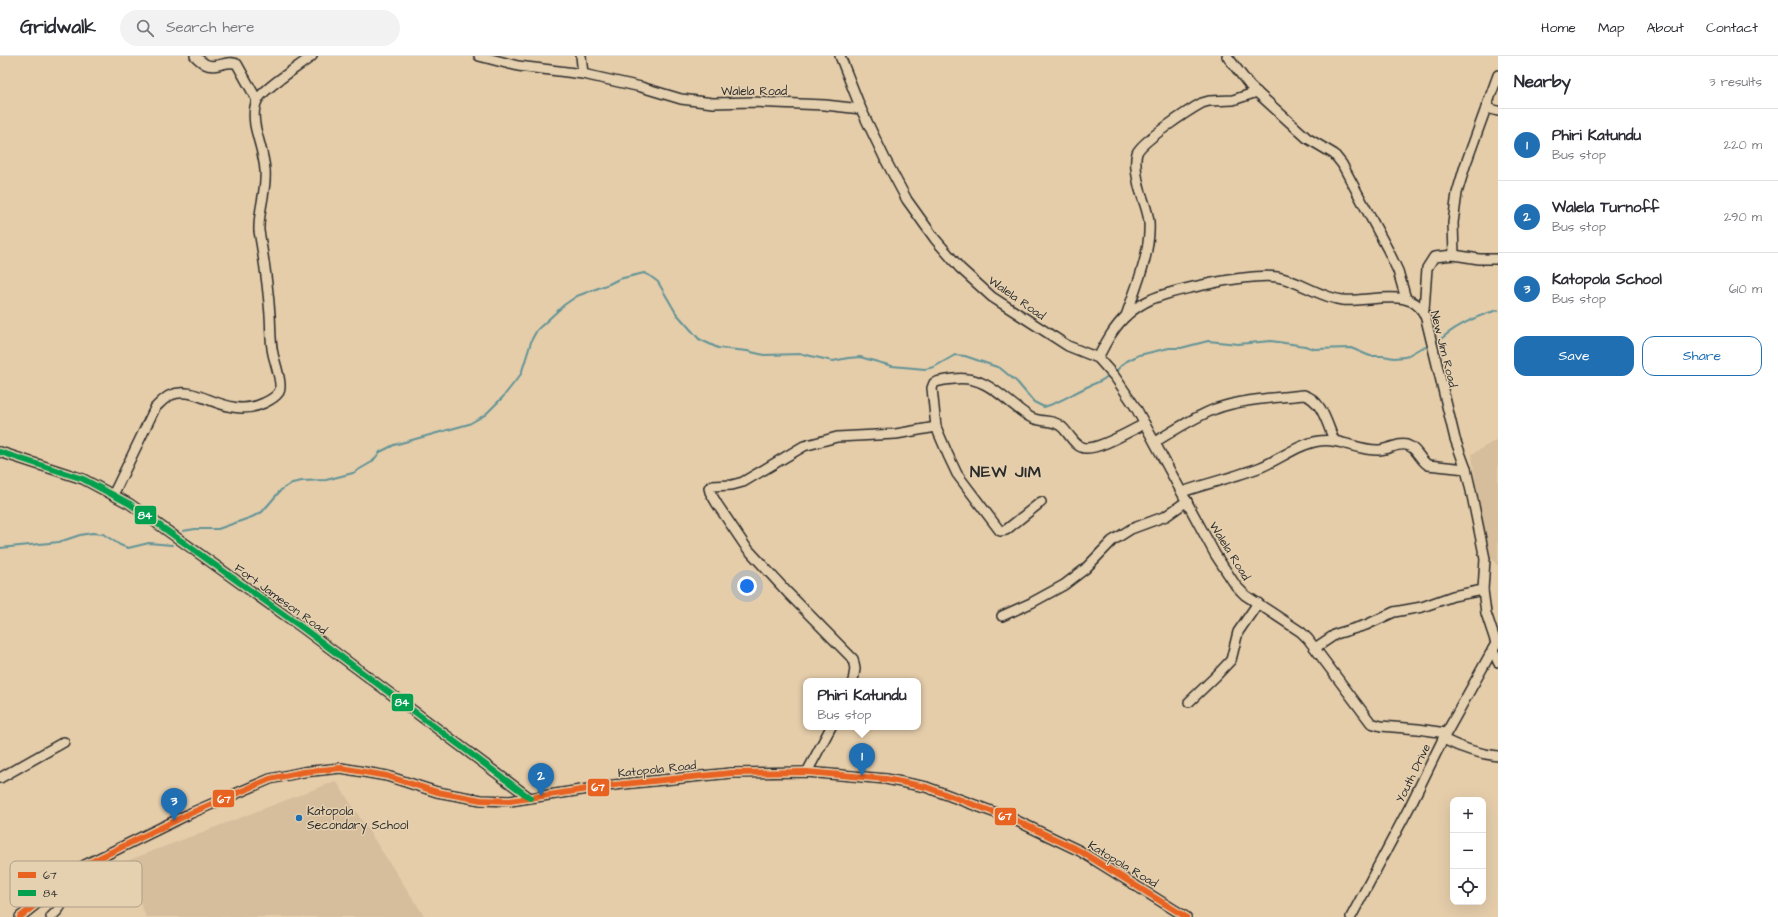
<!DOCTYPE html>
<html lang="en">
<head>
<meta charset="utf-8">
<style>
	body { margin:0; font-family:"Architects Daughter",sans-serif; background:#f2f2f3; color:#2b2b33 }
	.controls { position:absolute; right:12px; bottom:12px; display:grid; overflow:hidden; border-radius:8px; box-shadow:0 4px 16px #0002 }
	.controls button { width:36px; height:36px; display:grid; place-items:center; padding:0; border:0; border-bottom:1px solid #e1e1e2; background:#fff; color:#2b2b33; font:20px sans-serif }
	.you { position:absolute; left:747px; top:530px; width:14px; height:14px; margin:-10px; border:3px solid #fff; border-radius:50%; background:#1a73e8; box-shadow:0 0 0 6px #1a73e833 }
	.badge { display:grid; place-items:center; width:26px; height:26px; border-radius:50%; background:#1f6fb2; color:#fff; font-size:13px; font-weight:700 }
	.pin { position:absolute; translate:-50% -33px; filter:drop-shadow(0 1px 2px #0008) }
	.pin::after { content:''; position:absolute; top:21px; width:14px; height:12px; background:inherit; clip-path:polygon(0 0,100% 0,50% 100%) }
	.popup { position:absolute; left:803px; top:622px; width:118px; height:52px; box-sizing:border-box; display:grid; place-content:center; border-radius:8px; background:#fff; filter:drop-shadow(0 1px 3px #0005); font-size:13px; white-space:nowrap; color:#7c7c81 }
	.popup b { font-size:15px; color:#2b2b33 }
	.popup::after { content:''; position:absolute; left:50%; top:100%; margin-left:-8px; border:8px solid transparent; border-top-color:#fff }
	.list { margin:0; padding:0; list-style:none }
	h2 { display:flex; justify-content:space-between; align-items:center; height:52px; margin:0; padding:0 16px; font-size:17px }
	h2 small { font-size:13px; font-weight:400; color:#7c7c81 }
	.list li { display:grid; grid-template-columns:26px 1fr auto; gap:12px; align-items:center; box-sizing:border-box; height:72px; padding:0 16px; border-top:1px solid #e1e1e2 }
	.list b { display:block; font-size:15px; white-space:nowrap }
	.list p { margin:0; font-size:13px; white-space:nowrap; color:#7c7c81 }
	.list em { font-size:13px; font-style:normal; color:#7c7c81 }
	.actions { display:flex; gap:8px; padding:12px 16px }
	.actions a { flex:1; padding:9px 0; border:1px solid #1f6fb2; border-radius:12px; text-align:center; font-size:14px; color:#1f6fb2 }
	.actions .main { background:#1f6fb2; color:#fff }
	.icon { flex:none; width:22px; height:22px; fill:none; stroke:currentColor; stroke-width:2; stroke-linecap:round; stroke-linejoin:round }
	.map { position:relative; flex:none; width:1498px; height:861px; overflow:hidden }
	header { display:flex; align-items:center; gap:24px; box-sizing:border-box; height:56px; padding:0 20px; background:#fff; border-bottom:1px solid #e1e1e2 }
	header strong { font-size:19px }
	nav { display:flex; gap:22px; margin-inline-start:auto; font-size:14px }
	.search { width:280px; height:36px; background:#f2f2f3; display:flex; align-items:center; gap:10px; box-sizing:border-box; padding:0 14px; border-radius:22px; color:#7c7c81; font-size:15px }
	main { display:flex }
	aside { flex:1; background:#fff }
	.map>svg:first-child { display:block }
	.built { fill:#d6bd9c }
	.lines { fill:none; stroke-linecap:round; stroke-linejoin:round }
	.stream { stroke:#629396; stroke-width:2 }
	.minor-casing { stroke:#2b2b2b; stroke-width:12 }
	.minor { stroke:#e5d0af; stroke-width:9 }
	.bus-1-casing { stroke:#e5d0af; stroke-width:9 }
	.bus-2-casing { stroke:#e5d0af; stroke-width:9 }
	.bus-1 { stroke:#e86222; stroke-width:6 }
	.bus-2 { stroke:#02a04f; stroke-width:6 }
	.poi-dot { fill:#1f6fb2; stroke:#e5d0af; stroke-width:1.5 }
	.labels { text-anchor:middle; stroke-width:3; stroke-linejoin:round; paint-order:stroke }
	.street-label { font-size:12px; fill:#2b2b2b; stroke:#e5d0af }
	.poi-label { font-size:12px; fill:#2b2b2b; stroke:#e5d0af; text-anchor:start }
	.district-label { font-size:16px; font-weight:bold; letter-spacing:1px; fill:#2b2b2b; stroke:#e5d0af }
	.key { fill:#e5d0af; stroke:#ad9e87; stroke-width:1 }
	.key-label { font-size:11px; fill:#2b2b2b }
	.line-badge { stroke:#e5d0af; stroke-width:1.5 }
	.badge-label { font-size:11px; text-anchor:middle; font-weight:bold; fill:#fff }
</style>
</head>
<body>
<header>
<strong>Gridwalk</strong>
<div class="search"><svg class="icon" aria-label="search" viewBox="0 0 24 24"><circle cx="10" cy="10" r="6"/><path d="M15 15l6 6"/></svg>Search here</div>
<nav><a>Home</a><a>Map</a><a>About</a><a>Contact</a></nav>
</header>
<main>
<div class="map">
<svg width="1498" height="861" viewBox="0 0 1498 861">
	<rect width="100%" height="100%" fill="#e5cdaa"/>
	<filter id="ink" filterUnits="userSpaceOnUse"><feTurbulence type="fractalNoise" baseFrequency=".025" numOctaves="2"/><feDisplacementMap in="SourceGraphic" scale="8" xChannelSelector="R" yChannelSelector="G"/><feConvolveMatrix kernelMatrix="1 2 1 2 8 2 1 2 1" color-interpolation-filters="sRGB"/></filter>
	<g filter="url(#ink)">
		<g class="built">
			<polygon points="1498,383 1498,510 1483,492 1472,398"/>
			<polygon points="336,725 425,861 146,861 124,806"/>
		</g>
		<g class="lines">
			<g class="stream">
				<path d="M 1435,289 C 1450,272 1476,260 1498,254"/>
				<polyline points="1115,316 1125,306 1139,299 1169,292 1181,292 1208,285 1238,288 1271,285 1305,290 1314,293 1351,292 1370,300 1383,300 1394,302 1405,301 1421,292 1429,291"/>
				<path d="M 183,475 L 195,473 L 218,473 L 252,461 L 262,456 L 281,434 L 292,427 L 302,425 L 326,424 L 353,417 L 372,406 L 380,396 L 394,389 L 469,368 L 485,359 L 503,341 L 521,318 L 532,283 L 537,274 L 564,249 L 577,240 L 609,228 L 619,223 L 644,217 L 650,220 L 658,226 L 676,257 L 699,283 L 718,292 L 747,295 L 764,299 L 802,298 L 833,305 L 848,302 L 860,301 L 892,310 L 925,313 L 934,311 L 955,299 L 965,300 L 1000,312 L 1017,326 L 1034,346 L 1044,351 C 1062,346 1073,337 1089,330 C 1097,326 1101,326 1108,320"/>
				<polyline points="0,492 59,486 80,479 92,477 103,478 120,489 128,492 149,487 172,489"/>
			</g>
			<defs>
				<g id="minor">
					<path d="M 195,0 C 198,3 202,6 205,8 C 216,14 227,3 237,8 L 257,44"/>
					<polyline points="479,0 518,10 583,18 641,31 681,43 713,47 753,46 825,49 861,53"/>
					<polyline points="581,0 583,18"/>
					<polyline points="840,0 861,53 885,103 907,144 935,183 960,212 992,241 1068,290 1098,302 1115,321 1136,352 1215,498 1236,530 1245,539 1301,576 1308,583 1371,667 1381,670 1418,673 1446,677"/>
					<polyline points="1227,0 1250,30 1307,82 1334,98 1342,108 1388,194 1398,215 1406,243"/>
					<polyline points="1486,52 1498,55"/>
					<polyline points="1454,199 1453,167 1457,137 1465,110 1498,19"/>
					<polyline points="1424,254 1427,212 1434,201 1454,199 1479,203 1498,203"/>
					<path d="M 1126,260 C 1136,231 1151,197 1149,166 C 1148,154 1142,142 1139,130 C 1137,120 1134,107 1137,97 C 1141,86 1189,54 1202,47 L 1209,45 L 1233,44 L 1257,36"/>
					<path d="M 1098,302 C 1106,286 1114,271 1127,259 C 1134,253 1143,247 1152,243 C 1177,233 1251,217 1277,221 C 1300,225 1319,241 1342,244 C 1369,247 1415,228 1426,263 L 1455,383 L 1466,413 L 1471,435 L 1485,503 L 1483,534 L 1486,557 L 1496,587"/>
					<path d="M 1155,386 C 1174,374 1193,362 1215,353 C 1242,343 1275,342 1304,339 C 1322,344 1327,368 1334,384"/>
					<polyline points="0,396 83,423 130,448 304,573 530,742"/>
					<path d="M 1182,436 C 1208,427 1235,421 1261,411 C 1280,403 1299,388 1319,385 C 1340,382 1359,395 1379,394 C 1388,394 1401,385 1409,390 C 1417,393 1420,404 1428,409 L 1466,413"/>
					<path d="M 113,439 L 155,352 C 160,347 164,342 171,339 C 197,327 226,365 264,347 C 270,344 275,342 279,336 C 283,329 275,307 273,298 C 270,285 271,272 270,259 C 268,231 264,203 259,175 C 258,154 267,135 265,114 C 264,99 258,84 255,69 C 254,62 254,51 257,45 C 262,33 300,10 312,0"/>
					<path d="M 1041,446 L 1006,474 L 1000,475 L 957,418 L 948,399 L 936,371 L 932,332 L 934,327 C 940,324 947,324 954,323 C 988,319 1004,345 1030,361 C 1040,367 1054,363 1062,371 C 1069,377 1075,392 1086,392 C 1101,393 1131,374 1145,368"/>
					<polyline points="1002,560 1031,547 1064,529 1085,513 1112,485 1131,473 1166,460 1187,445"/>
					<polyline points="1315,592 1336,578 1366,569 1394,556 1422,551 1453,540 1483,534"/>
					<polyline points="1493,593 1498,606"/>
					<polyline points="853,625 855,613 853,603 788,537 746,491 717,448 710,436 709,432 712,430 732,429 743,426 804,390 837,381 896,378 936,371"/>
					<polyline points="1189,646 1216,620 1231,604 1238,576 1258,547"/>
					<path d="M 1443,683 C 1461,692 1478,698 1498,700"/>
					<polyline points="807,716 831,671"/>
					<polyline points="0,722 64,686"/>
					<polyline points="20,861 85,809 191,757 270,723 303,716 341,712 387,720 437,736 481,744 510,745 614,729 731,717 807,716 886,723 926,731 1015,764 1080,795 1186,861"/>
					<polyline points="51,861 58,854 83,814"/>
					<polyline points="1351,861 1410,750 1443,683 1498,584"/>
				</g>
			</defs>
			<use href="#minor" class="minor-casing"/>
			<use href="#minor" class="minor"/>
			<defs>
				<polyline id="bus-1" points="20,861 85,809 191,757 270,723 303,716 341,712 387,720 437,736 481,744 510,745 614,729 731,717 807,716 886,723 926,731 1015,764 1080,795 1186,861"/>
				<polyline id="bus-2" points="0,396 83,423 130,448 304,573 530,742"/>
			</defs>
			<use href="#bus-1" class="bus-1-casing"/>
			<use href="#bus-2" class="bus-2-casing"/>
			<use href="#bus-1" class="bus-1"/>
			<use href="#bus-2" class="bus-2"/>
		</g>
	</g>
	<circle class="poi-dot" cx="299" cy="762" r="4"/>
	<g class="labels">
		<g class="street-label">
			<text x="754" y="39">Walela Road</text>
			<text transform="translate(1017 242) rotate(35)" y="4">Walela Road</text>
			<text transform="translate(1444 293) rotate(76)" y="4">New Jim Road</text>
			<text transform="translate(1230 495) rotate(58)" y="4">Walela Road</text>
			<text transform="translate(281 543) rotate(36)" y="4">Fort Jameson Road</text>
			<text transform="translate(657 713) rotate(-6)" y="4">Katopola Road</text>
			<text transform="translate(1413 717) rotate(-64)" y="4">Youth Drive</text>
			<text transform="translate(1123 808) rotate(31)" y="4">Katopola Road</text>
		</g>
		<g class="poi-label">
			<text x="307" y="759">Katopola<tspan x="307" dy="14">Secondary School</tspan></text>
		</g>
		<g class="district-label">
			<text x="1006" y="421">NEW JIM</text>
		</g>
	</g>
	<rect x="10" y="805" width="132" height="46" rx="6" class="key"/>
	<rect x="18" y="816" width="18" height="6" fill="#e86222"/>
	<rect x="18" y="834" width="18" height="6" fill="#02a04f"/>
	<g class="key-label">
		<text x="43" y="823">67</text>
		<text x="43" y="841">84</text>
	</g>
	<g class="line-badge">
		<rect x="134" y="449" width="23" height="20" rx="4" fill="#02a04f"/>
		<rect x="391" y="637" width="23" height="19" rx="4" fill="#02a04f"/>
		<rect x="587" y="722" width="23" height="19" rx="4" fill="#e86222"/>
		<rect x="212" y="733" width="23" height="19" rx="4" fill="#e86222"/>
		<rect x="994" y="751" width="23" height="19" rx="4" fill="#e86222"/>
	</g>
	<g class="badge-label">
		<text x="145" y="463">84</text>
		<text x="402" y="650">84</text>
		<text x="598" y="735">67</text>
		<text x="224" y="747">67</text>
		<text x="1005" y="764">67</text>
	</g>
</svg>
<div class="controls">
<button>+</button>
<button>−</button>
<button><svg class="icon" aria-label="locate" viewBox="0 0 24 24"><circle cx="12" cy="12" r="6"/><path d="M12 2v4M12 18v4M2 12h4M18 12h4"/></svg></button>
</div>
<div class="you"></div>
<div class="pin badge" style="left:862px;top:720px">1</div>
<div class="popup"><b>Phiri Katundu</b>Bus stop</div>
<div class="pin badge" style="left:541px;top:740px">2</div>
<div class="pin badge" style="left:174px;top:765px">3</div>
</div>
<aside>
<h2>Nearby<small>3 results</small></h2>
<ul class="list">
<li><span class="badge">1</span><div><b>Phiri Katundu</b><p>Bus stop</p></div><em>220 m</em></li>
<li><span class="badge">2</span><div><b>Walela Turnoff</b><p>Bus stop</p></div><em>290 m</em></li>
<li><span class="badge">3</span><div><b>Katopola School</b><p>Bus stop</p></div><em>610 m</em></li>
</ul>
<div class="actions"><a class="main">Save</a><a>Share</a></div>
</aside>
</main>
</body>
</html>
